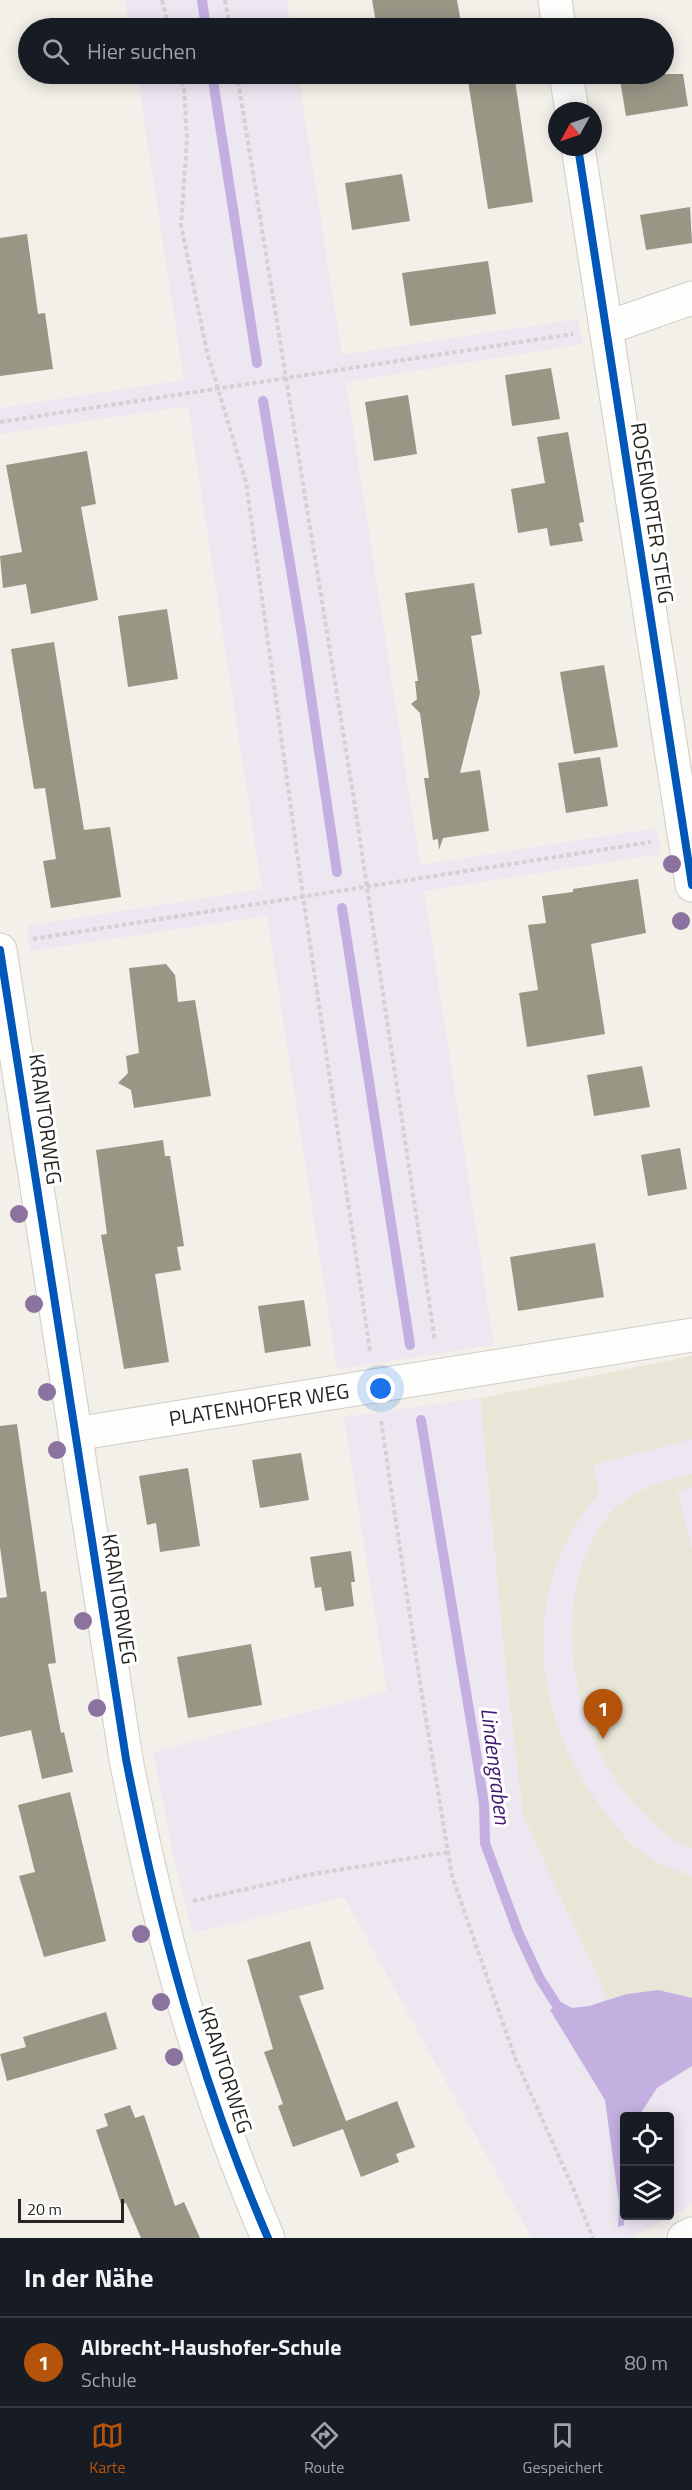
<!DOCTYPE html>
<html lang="de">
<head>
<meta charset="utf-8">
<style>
	body { margin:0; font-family:"Titillium Web",sans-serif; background:#242831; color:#f1f3f6 }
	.controls { position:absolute; right:18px; bottom:18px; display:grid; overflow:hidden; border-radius:6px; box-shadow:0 3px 15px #0003 }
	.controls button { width:54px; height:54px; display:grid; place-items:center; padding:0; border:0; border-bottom:2px solid #363941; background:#171b24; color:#f1f3f6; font:30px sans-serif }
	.compass { position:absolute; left:548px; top:102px; width:54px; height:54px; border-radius:50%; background:#171b24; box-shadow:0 3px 15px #0003; rotate:230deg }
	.scale { position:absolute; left:18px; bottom:15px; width:106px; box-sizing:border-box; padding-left:6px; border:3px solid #262520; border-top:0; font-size:16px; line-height:21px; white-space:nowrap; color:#262520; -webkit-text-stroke:4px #fff; paint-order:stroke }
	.you { position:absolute; left:381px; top:1389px; width:21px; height:21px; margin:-15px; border:4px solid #fff; border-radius:50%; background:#1a73e8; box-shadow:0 0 0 9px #1a73e833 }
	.badge { display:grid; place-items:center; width:39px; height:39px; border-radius:50%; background:#b45309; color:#fff; font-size:20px; font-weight:700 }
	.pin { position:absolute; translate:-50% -50px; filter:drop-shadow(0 2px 3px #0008) }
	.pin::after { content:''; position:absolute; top:32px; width:21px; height:18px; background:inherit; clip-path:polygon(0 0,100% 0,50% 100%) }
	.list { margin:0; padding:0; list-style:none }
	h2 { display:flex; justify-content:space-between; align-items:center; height:78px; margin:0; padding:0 24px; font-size:26px }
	h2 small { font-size:20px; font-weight:400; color:#9ea1a6 }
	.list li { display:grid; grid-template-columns:39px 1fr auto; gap:18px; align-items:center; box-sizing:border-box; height:90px; padding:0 24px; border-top:2px solid #363941 }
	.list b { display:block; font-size:22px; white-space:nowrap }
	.list p { margin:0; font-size:20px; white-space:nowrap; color:#9ea1a6 }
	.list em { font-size:20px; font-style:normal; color:#9ea1a6 }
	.icon { flex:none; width:33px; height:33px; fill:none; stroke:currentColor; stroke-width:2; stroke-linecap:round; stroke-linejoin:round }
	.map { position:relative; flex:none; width:692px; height:2238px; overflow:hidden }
	.search { position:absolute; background:#171b24; box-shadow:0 3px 15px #0003; left:18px; right:18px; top:18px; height:66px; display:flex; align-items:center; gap:15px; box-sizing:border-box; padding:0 21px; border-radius:33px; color:#9ea1a6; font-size:22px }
	.sheet { height:168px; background:#171b24 }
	nav { display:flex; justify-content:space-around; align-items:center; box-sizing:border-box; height:84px; border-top:2px solid #363941; background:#171b24; font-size:16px; color:#9ea1a6 }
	nav a { display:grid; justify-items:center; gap:3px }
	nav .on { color:#b45309 }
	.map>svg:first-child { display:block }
	.built { fill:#e8e6d6 }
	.green { fill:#ede7f2; fill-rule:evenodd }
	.water { fill:#c3b0e1 }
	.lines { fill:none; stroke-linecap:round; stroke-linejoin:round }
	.stream { stroke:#c3b0e1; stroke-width:10 }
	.building { fill:#999686 }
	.street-casing { stroke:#cecdc6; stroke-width:35 }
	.path { stroke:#d2d2d0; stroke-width:4; stroke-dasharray:4.5 3; stroke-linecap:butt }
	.street { stroke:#fdfdfc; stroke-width:33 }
	.cycleway-casing { stroke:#fff; stroke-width:11 }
	.cycleway { stroke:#0057b8; stroke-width:8 }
	.tree { fill:#8c729f }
	.labels { text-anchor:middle; stroke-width:6; stroke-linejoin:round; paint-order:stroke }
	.street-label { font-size:21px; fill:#262520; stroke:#fff }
	.water-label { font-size:22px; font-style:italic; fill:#41186e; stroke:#fff }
</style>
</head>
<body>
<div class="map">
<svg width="692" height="2238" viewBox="0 0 692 2238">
	<rect width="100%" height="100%" fill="#f2f0e8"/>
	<polygon class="built" points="692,1356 692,1998 658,1991 627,1994 608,2000 523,1816 505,1663 480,1398"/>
	<g class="green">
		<polygon points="125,0 287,0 291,28 130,28"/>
		<polygon points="137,74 298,74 342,355 578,319 583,344 346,382 420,865 657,828 661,854 424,891 494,1345 337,1369 267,916 30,951 27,926 262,889 188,406 0,434 0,408 184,380"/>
		<path d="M 480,1398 L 505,1663 L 523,1816 L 608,2000 C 642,1989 658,1991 692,1998 L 692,2204 L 631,2238 L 532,2238 L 344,1897 L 193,1933 L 174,1858 L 153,1752 L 387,1691 L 344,1417 ZM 624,2116 L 670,2116 L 670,2216 L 624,2216 Z"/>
		<path d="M 692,1439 L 692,1474 C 663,1481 631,1490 611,1513 C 556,1574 566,1688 601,1756 C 611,1775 626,1795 642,1811 C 657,1827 670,1842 692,1848 L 692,1876 C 675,1871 658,1864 642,1853 C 630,1845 620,1832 611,1820 C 560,1760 531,1673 548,1594 C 556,1556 574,1522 599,1493 L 593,1465 Z"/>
		<polygon points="692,1487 692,1550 677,1491"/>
	</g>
	<polygon class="water" points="658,1990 692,1998 692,2066 657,2088 639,2116 624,2116 624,2225 618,2227 619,2203 605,2100 550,2010 561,2002 572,2008 589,2006 627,1994"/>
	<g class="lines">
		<g class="stream">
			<polyline points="202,0 206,28"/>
			<polyline points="212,74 257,363"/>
			<polyline points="263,401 302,636 337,872"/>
			<polyline points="342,908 410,1345"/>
			<polyline points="421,1420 475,1746 484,1804 485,1843 518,1932 540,1979 564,2016"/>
		</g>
	</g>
	<g class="building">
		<polygon points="372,0 457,0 462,28 377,28"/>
		<polygon points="467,74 514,74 533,202 488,209"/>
		<polygon points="619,74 683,74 688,106 626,116"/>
		<polygon points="402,174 410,221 352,230 345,183"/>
		<polygon points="690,207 692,243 646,250 640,215"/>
		<polygon points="27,234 38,314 45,313 53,369 0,376 0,238"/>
		<polygon points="488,261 496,314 410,326 402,273"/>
		<polygon points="551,368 560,419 512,426 505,375"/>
		<polygon points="408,395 417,454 374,461 365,402"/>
		<polygon points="568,432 584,522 579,523 583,541 550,546 547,528 518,533 511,489 545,483 537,437"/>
		<polygon points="87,451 96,504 81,507 98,600 31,614 26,584 3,588 0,556 22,552 6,465"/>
		<polygon points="474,583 482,634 471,636 480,693 460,773 480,770 489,831 443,838 439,850 438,839 433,840 424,778 429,778 420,713 411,704 417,699 415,681 418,681 405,593"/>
		<polygon points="167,609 178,679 128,687 118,616"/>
		<polygon points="54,642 84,830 110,827 121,897 51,908 43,861 56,859 45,788 34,789 11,649"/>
		<polygon points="604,665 618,747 574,754 560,672"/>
		<polygon points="600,757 608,806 566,813 558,763"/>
		<polygon points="638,879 646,933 591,944 605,1034 527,1047 519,993 538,990 528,925 546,923 542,896 573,892 573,889"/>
		<polygon points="166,964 175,975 178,1002 195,1000 211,1096 134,1108 131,1090 118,1083 128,1073 126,1056 139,1053 129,968"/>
		<polygon points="642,1066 650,1107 594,1116 587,1075"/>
		<polygon points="163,1140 165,1156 170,1156 184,1246 177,1247 181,1270 155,1274 169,1362 124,1369 101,1235 107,1234 96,1150"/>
		<polygon points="680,1148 687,1189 648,1196 641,1155"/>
		<polygon points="595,1243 604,1297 518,1311 510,1257"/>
		<polygon points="304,1300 311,1346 265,1353 258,1306"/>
		<polygon points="17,1424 41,1592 46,1591 56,1663 48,1664 61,1733 64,1732 73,1772 42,1779 31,1730 0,1737 0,1598 7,1597 0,1547 0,1426"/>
		<polygon points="301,1453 309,1500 260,1508 252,1460"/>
		<polygon points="188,1468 200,1546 160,1552 156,1523 147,1525 139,1476"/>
		<polygon points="351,1551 355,1582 351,1582 354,1606 325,1611 321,1587 315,1588 310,1557"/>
		<polygon points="251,1644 262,1705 188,1718 177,1657"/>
		<polygon points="70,1792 106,1941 44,1957 19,1876 35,1872 18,1805"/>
		<polygon points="310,1941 324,1989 299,1996 346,2121 397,2101 415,2147 396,2154 399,2162 361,2177 343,2129 293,2147 278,2106 283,2104 264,2052 273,2049 247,1960"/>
		<polygon points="106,2012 117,2049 7,2081 0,2054 26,2047 23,2037"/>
		<polygon points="130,2105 135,2118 144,2115 175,2206 184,2202 200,2238 141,2238 126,2203 121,2204 96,2130 108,2126 104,2114"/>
	</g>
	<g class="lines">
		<defs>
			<g id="street">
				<polyline points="555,0 559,28"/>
				<polyline points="566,74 572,111"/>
				<polyline points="578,147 692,885"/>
				<polyline points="606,328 692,298"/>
				<path d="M 0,950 L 126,1759 C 158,1923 201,2084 268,2238"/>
				<polyline points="75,1434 692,1335"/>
				<polyline points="684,2238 692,2234"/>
			</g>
		</defs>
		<use href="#street" class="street-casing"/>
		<g class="path">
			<polyline points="162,0 169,28"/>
			<polyline points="225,0 230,28"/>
			<polyline points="180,74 184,89 187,139 181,225 207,352 246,482 303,896 370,1351"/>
			<polyline points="237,74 354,800 435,1341"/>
			<polyline points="0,422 573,334"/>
			<polyline points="33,939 651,842"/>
			<polyline points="381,1421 420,1683 452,1876 515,2058 573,2188 593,2238"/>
			<polyline points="193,1901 313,1874 449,1852"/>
		</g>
		<use href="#street" class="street"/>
		<defs>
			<g id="cycleway">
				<polyline points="578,147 692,885"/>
				<path d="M 0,950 L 126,1759 C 158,1923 201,2084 268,2238"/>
			</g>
		</defs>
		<use href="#cycleway" class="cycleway-casing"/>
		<use href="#cycleway" class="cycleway"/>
	</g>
	<g class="tree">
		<circle cx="672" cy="864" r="9"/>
		<circle cx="681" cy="921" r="9"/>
		<circle cx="19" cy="1214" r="9"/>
		<circle cx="34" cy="1304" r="9"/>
		<circle cx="47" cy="1392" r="9"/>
		<circle cx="57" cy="1450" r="9"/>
		<circle cx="83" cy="1621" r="9"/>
		<circle cx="97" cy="1708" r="9"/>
		<circle cx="141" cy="1934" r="9"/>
		<circle cx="161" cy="2002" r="9"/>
		<circle cx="174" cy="2057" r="9"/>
	</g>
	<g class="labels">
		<g class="street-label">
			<text transform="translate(652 513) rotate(81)" y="7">ROSENORTER STEIG</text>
			<text transform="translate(45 1119) rotate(82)" y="7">KRANTORWEG</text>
			<text transform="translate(259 1405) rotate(-9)" y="7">PLATENHOFER WEG</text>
			<text transform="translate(119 1599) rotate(81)" y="7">KRANTORWEG</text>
			<text transform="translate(225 2070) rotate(72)" y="7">KRANTORWEG</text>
		</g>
		<g class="water-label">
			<text transform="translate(496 1766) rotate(83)" y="8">Lindengraben</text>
		</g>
	</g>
</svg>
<div class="controls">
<button><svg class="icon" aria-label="locate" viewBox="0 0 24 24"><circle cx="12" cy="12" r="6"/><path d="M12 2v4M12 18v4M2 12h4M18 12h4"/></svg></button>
<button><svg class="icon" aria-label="layers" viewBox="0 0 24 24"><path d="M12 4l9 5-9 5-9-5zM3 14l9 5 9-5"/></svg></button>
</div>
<svg class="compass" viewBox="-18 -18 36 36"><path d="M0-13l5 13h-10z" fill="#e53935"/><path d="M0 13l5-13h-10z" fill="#9ea1a6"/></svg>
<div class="scale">20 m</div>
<div class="you"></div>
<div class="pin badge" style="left:603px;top:1739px">1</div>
<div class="search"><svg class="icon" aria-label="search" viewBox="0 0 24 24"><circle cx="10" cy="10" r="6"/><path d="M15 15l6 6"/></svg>Hier suchen</div>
</div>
<section class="sheet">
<h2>In der Nähe<small></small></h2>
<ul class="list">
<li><span class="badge">1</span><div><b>Albrecht-Haushofer-Schule</b><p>Schule</p></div><em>80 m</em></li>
</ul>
</section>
<nav>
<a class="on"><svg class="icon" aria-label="map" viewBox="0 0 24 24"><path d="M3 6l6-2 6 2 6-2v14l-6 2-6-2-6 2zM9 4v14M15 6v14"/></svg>Karte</a>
<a><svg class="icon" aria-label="directions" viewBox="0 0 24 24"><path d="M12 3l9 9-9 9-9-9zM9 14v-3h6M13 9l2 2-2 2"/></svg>Route</a>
<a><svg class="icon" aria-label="saved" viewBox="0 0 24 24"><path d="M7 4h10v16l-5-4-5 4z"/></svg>Gespeichert</a>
</nav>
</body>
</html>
